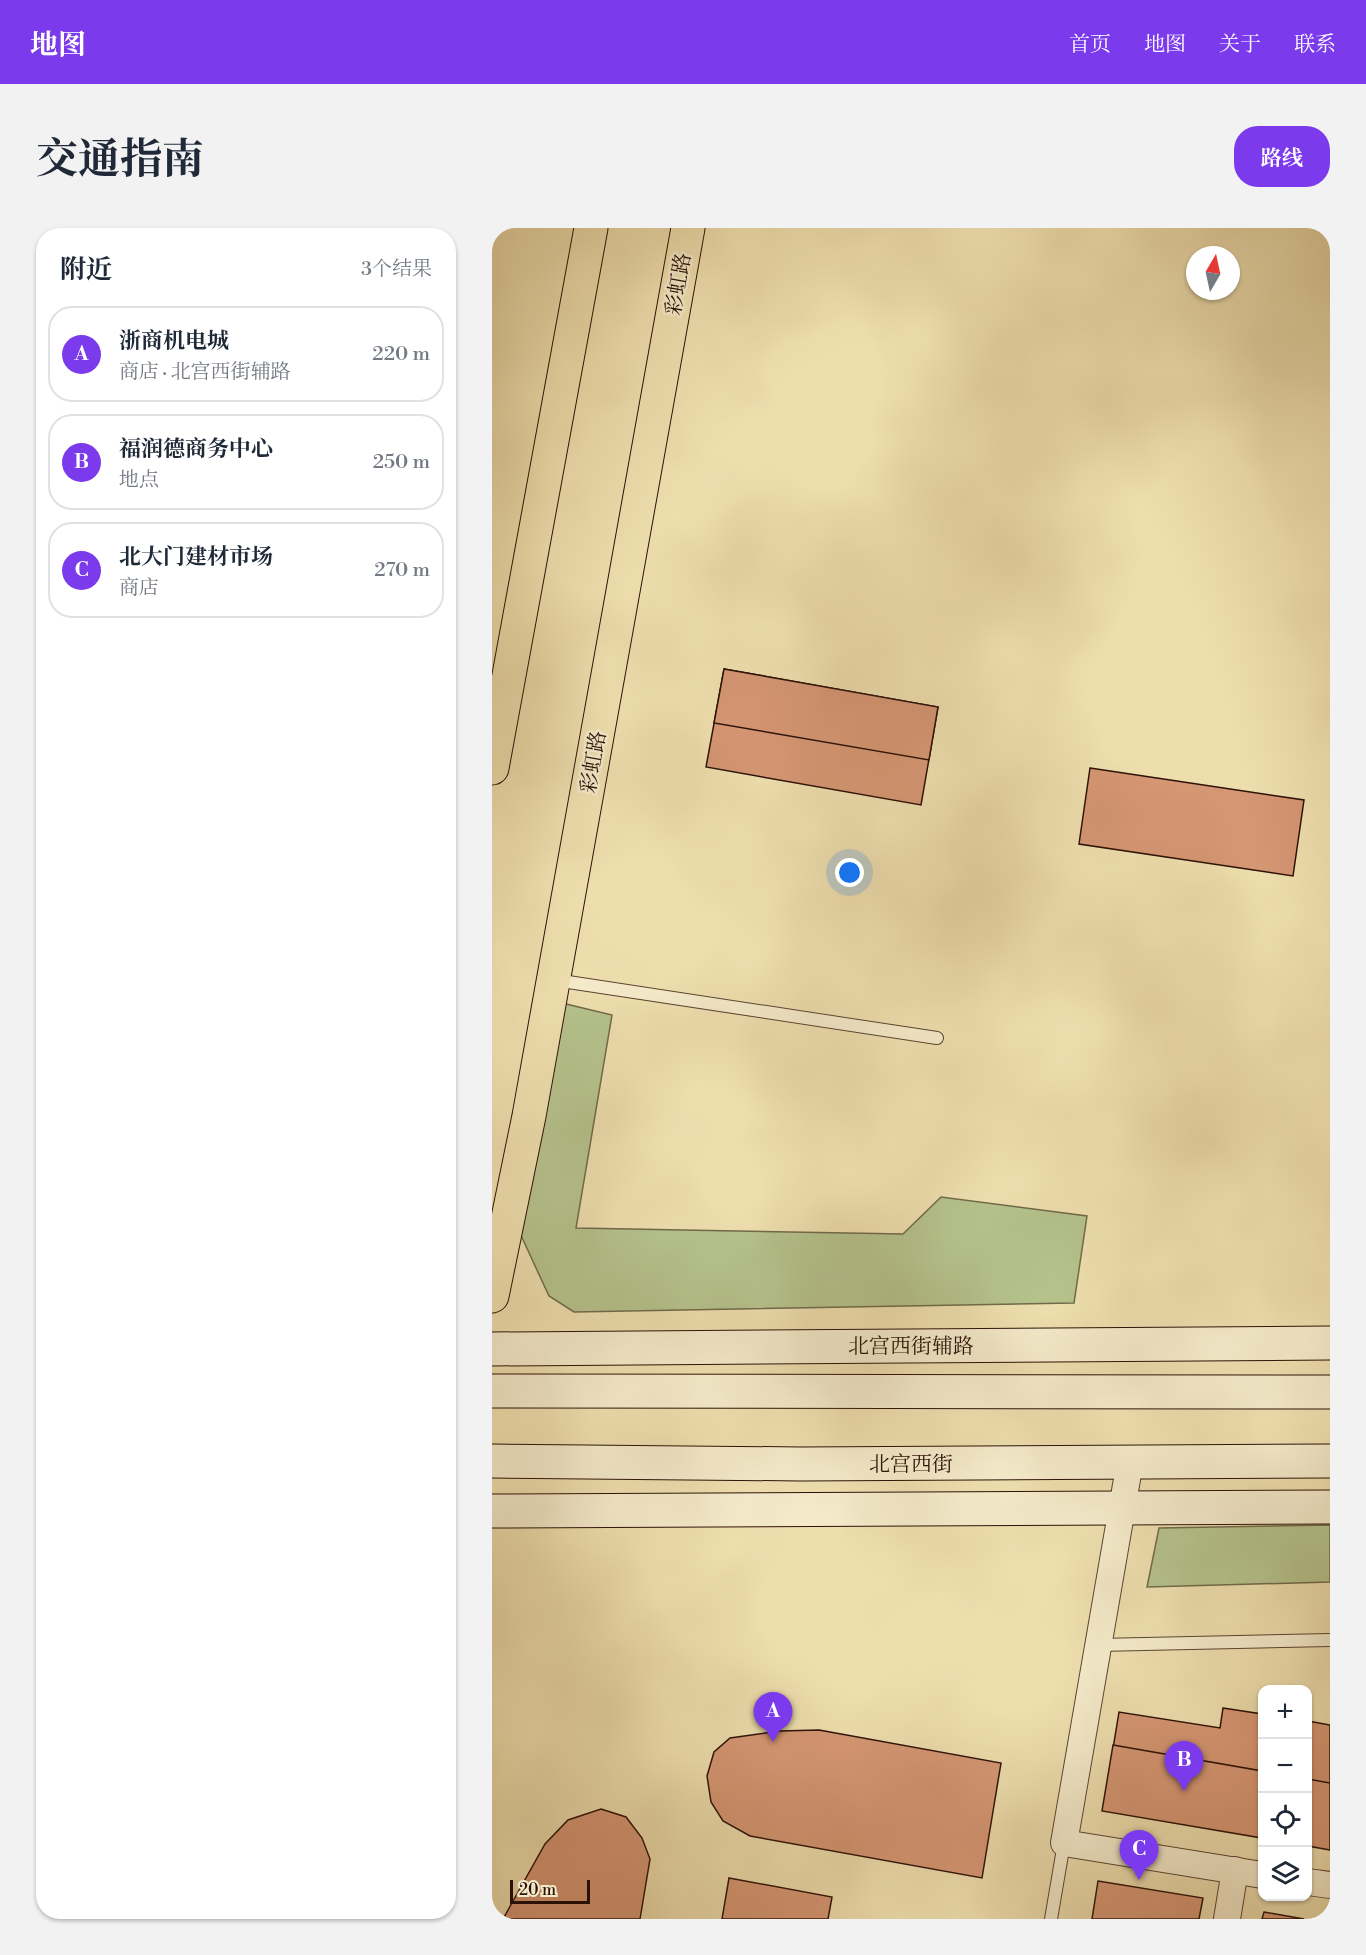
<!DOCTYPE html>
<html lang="zh">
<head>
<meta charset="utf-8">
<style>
	body { margin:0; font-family:"Libre Bodoni","Noto Serif SC",serif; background:#f2f2f3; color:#1f2937 }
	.controls { position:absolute; right:18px; bottom:18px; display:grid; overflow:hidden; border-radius:12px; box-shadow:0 2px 4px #0004 }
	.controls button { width:54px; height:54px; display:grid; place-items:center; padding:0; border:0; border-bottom:2px solid #e0e1e3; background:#fff; color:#1f2937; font:30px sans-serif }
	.compass { position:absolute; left:694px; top:18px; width:54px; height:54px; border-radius:50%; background:#fff; box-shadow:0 2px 4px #0004; rotate:9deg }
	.scale { position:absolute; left:18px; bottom:15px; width:80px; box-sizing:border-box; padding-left:6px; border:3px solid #2c1107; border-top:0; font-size:16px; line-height:21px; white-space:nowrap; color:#2c1107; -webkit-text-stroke:4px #f4eaca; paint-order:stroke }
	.you { position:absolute; left:358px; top:645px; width:21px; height:21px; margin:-15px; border:4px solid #fff; border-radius:50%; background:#1a73e8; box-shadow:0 0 0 9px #1a73e833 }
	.badge { display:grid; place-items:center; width:39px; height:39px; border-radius:50%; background:#7c3aed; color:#fff; font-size:20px; font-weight:700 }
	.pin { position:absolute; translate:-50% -50px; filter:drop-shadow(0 2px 3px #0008) }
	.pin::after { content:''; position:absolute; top:32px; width:21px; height:18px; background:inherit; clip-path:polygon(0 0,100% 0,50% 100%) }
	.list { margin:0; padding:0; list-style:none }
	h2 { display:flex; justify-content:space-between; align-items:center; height:78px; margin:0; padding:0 24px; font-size:26px }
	h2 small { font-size:20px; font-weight:400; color:#747a83 }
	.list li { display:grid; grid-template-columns:39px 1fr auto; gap:18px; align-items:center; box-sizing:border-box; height:96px; margin:0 12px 12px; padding:0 12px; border:2px solid #e0e1e3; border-radius:24px }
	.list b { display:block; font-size:22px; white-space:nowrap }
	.list p { margin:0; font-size:20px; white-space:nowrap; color:#747a83 }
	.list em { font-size:20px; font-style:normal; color:#747a83 }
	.icon { flex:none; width:33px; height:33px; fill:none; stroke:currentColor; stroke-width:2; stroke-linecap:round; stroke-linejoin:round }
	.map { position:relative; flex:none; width:838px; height:1691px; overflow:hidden; border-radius:24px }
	header { display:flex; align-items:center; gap:36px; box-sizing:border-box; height:84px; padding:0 30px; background:#7c3aed; color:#fff }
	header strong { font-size:28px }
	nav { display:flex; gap:33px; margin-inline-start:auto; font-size:21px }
	.intro { display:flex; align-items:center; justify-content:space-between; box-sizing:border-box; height:144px; padding:0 36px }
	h1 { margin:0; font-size:42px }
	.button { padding:15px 27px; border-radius:24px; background:#7c3aed; color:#fff; font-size:21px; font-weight:700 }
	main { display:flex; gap:36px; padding:0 36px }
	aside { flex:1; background:#fff; border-radius:24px; box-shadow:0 2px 4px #0004 }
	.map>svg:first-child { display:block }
	.green { fill:#b5c28c; stroke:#706a4a; stroke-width:1.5 }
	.building { fill:#d59673; stroke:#2c1107; stroke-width:1.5 }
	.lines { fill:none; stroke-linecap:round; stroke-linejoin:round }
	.lane-casing { stroke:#5c4431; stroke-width:14 }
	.street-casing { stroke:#5c4431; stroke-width:28 }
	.secondary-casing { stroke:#2c1107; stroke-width:35 }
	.primary-casing { stroke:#2c1107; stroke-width:35 }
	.lane { stroke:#f4eaca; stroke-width:12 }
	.street { stroke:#f4eaca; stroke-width:26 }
	.secondary { stroke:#f4eaca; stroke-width:33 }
	.primary { stroke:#eedeae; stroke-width:33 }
	.labels { text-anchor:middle; stroke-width:5; stroke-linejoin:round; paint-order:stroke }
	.street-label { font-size:21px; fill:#2c1107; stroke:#f4eaca }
</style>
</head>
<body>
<header>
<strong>地图</strong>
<nav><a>首页</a><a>地图</a><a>关于</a><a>联系</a></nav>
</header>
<div class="intro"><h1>交通指南</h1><a class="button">路线</a></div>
<main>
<aside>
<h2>附近<small>3个结果</small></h2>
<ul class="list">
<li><span class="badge">A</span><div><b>浙商机电城</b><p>商店 · 北宫西街辅路</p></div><em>220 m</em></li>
<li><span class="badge">B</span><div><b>福润德商务中心</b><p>地点</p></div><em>250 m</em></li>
<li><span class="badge">C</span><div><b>北大门建材市场</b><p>商店</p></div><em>270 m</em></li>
</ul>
</aside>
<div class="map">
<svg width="838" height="1691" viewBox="0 0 838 1691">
	<rect width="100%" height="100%" fill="#eedeae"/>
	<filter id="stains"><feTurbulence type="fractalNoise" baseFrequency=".00333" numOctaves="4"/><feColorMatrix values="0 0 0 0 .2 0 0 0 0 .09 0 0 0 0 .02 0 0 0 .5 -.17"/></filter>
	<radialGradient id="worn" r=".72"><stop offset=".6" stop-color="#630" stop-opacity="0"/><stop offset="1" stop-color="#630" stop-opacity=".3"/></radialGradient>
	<g class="green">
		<polygon points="70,775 120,787 84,1000 411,1006 449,969 595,988 582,1075 82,1084 57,1068 26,1001"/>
		<polygon points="838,1297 838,1354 655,1359 667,1300"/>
	</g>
	<g class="building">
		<polygon points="232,441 446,479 429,577 214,539"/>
		<polygon points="232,441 446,479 437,532 222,495"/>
		<polygon points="598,540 812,572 801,648 587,616"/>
		<polygon points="731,1480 770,1486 770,1608 611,1582 627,1484 728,1500"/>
		<polygon points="816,1493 838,1497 838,1619 816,1615"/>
		<polygon points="327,1502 509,1535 490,1650 258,1608 231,1593 219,1574 215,1548 222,1524 238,1510 287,1503"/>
		<polygon points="621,1517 770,1543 770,1610 610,1583"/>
		<polygon points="816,1551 838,1555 838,1622 816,1618"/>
		<polygon points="109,1581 134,1589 150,1610 158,1631 148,1691 11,1691 53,1616 76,1592"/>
		<polygon points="237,1650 340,1669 336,1691 230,1691"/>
		<polygon points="606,1653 711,1670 707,1691 600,1691"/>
		<polygon points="772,1684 812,1691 770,1691"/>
	</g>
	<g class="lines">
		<defs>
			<g id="lane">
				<polyline points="63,752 445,810"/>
				<polyline points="606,1417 838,1412"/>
				<polyline points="559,1691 572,1615"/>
			</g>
			<g id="street">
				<polyline points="638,1234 572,1615 770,1647"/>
				<polyline points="816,1654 838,1657"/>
				<polyline points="735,1691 743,1642"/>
			</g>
			<g id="secondary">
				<polyline points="0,1121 838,1115"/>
				<polyline points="0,1163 838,1164"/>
				<polyline points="0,1233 309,1236 838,1233"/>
				<polyline points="0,1283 838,1279"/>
			</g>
			<g id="primary">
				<polyline points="0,540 99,0"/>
				<polyline points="0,1068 37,888 196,0"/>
			</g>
		</defs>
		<use href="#lane" class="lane-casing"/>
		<use href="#street" class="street-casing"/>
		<use href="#secondary" class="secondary-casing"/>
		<use href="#primary" class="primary-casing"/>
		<use href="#lane" class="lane"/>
		<use href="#street" class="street"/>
		<use href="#secondary" class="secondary"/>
		<use href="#primary" class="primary"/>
	</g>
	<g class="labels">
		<g class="street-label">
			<text transform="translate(186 56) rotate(-80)" y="7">彩虹路</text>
			<text transform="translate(101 534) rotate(-80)" y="7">彩虹路</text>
			<text x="419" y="1125">北宫西街辅路</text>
			<text x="419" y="1243">北宫西街</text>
		</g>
	</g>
	<rect width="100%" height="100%" filter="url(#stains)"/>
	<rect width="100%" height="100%" fill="url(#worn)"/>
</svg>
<div class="controls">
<button>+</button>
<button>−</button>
<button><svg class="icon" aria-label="locate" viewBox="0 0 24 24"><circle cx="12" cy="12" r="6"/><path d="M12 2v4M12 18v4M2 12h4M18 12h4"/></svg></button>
<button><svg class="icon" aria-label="layers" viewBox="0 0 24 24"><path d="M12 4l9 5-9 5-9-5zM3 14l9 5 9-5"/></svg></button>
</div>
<svg class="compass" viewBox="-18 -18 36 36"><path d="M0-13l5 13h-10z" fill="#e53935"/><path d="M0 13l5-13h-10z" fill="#747a83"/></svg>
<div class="scale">20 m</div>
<div class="you"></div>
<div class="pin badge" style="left:281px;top:1514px">A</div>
<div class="pin badge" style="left:692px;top:1563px">B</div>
<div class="pin badge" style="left:647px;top:1652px">C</div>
</div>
</main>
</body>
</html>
